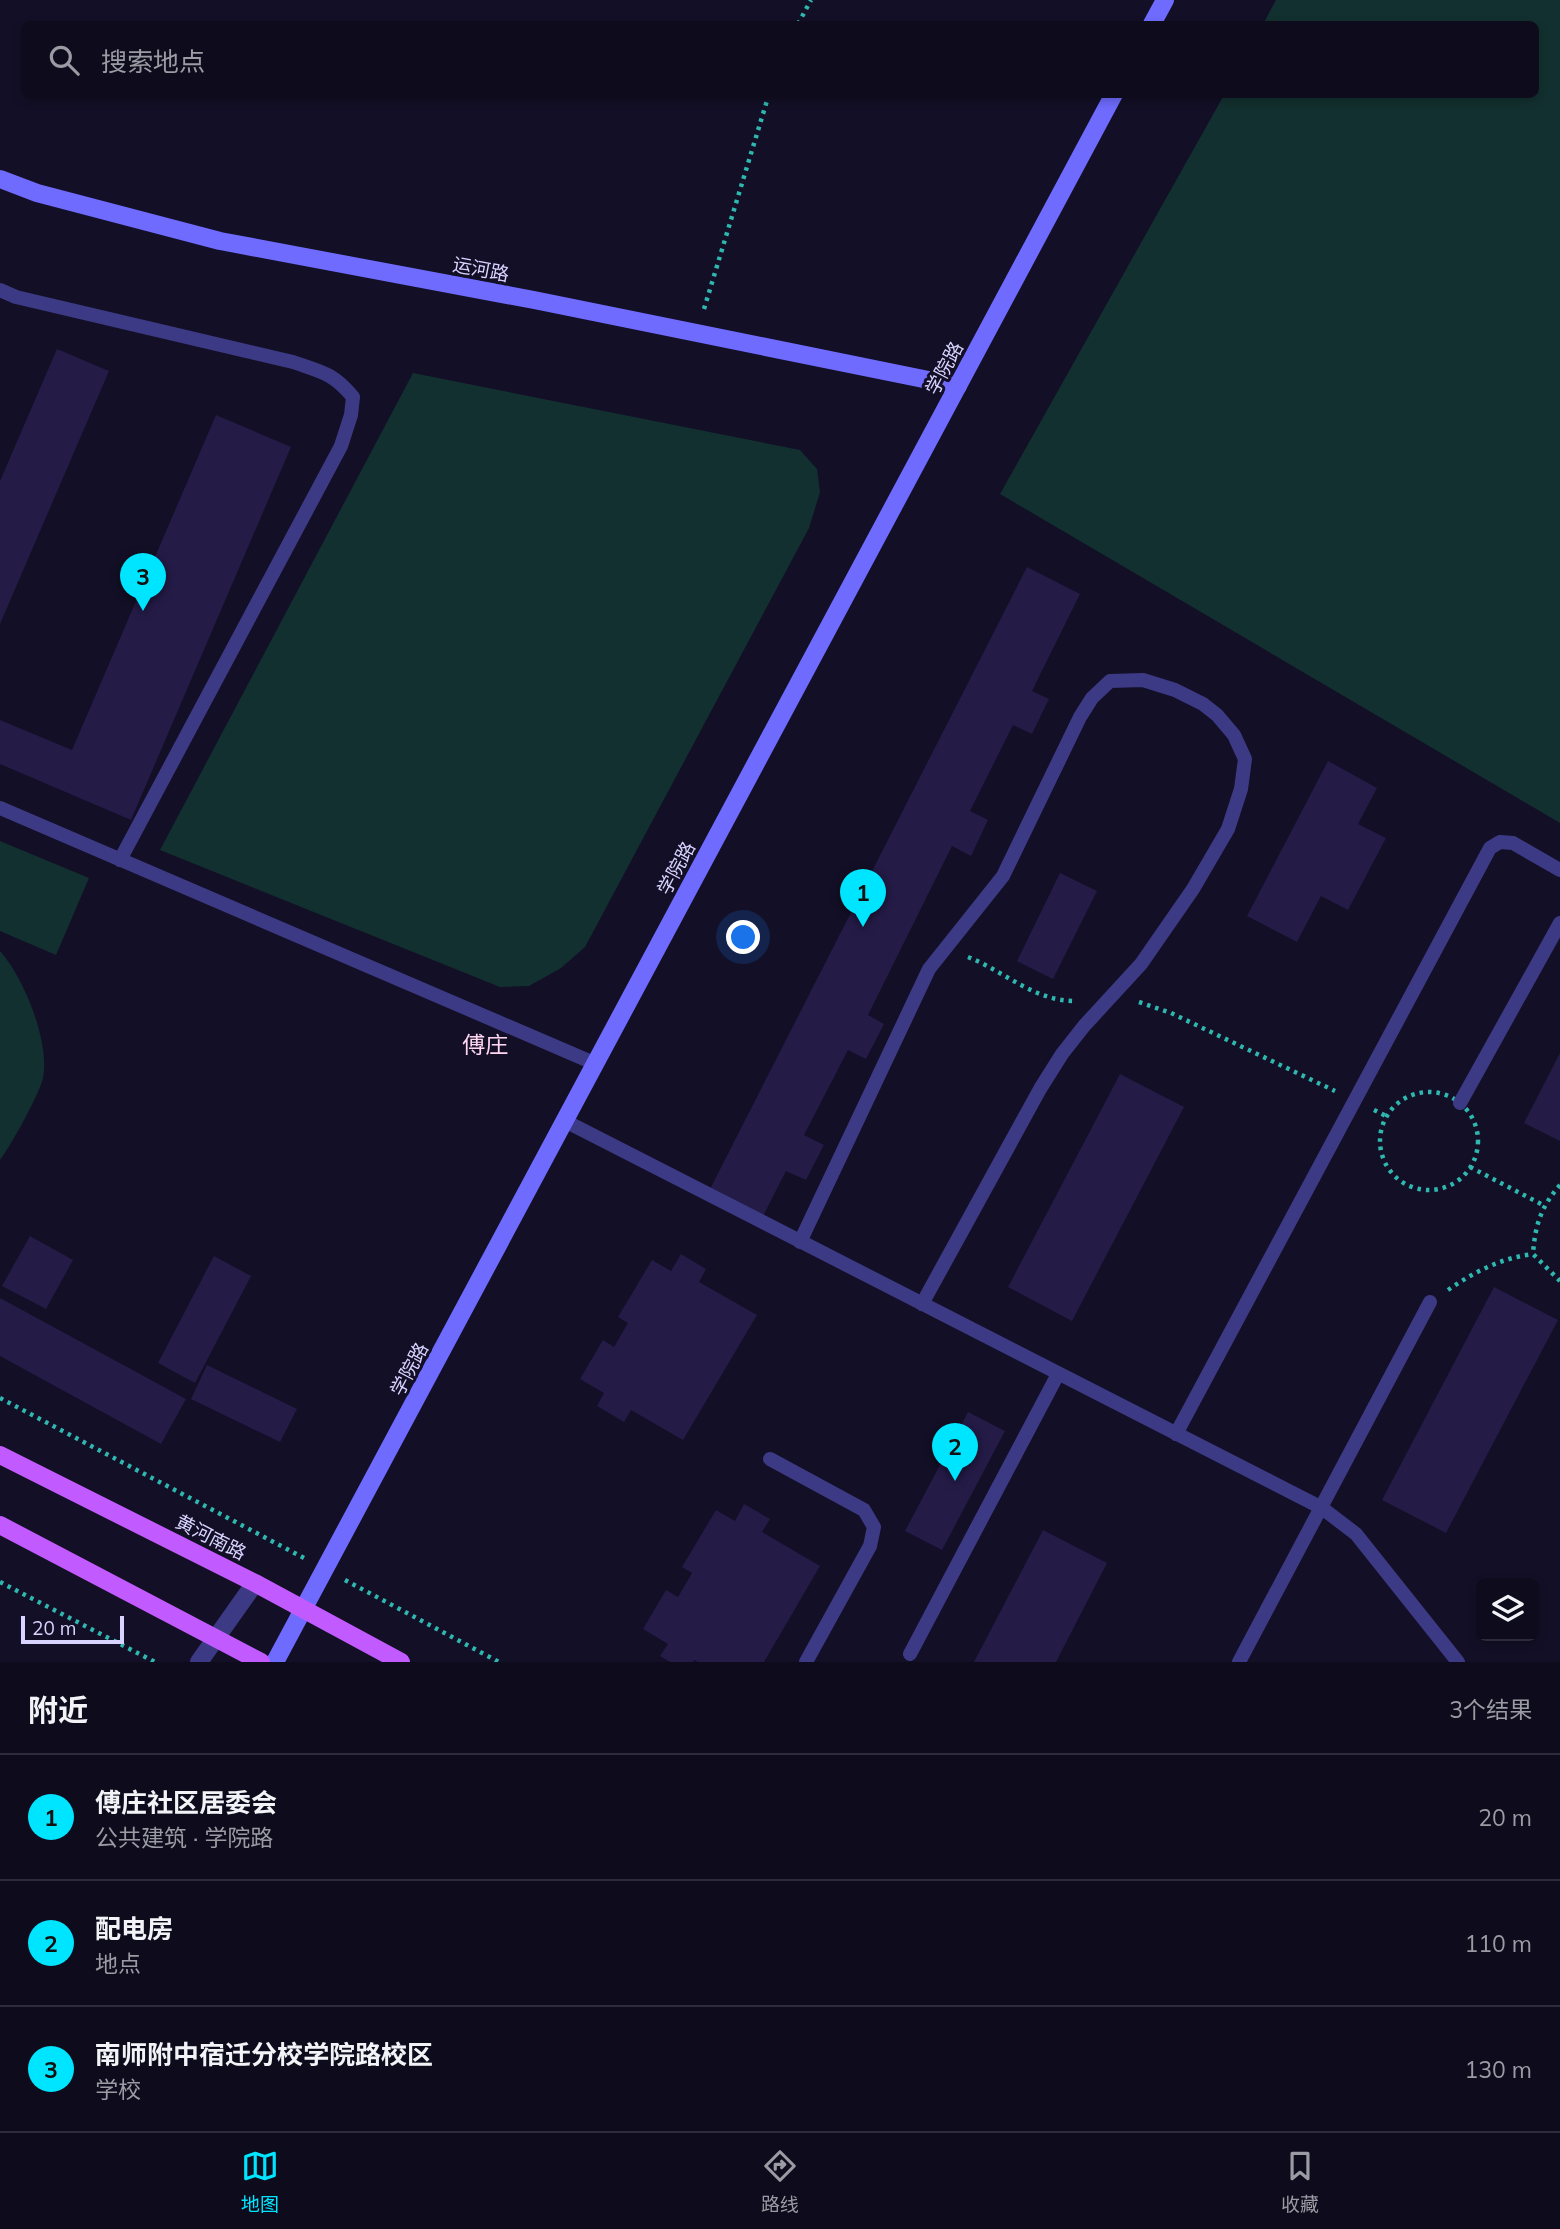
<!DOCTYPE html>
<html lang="zh">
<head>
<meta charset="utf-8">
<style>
	body { margin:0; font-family:Mulish,"Noto Sans SC",sans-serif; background:#1c1929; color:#f1f3f6 }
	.controls { position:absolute; right:21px; bottom:21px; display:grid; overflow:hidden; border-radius:10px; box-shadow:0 4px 10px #0003 }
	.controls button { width:63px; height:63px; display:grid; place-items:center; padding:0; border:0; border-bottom:2px solid #2e2b3b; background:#0e0b1c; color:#f1f3f6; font:35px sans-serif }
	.scale { position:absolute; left:21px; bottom:18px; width:103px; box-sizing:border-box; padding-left:7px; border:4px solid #d9d4ff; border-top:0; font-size:19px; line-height:24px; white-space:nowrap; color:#d9d4ff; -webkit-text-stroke:5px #130f26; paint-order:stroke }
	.you { position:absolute; left:744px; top:938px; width:24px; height:24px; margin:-18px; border:5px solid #fff; border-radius:50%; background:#1a73e8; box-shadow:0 0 0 10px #1a73e833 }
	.badge { display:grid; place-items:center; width:46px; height:46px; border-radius:50%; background:#00e5ff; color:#111; font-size:23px; font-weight:700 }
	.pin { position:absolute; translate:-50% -58px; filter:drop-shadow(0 2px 4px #0008) }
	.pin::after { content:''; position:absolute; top:37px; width:24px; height:21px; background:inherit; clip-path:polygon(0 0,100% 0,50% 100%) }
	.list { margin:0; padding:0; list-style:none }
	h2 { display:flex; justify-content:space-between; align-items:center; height:91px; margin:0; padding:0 28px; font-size:30px }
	h2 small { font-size:23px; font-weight:400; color:#9b9ba3 }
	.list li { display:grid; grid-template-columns:46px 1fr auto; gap:21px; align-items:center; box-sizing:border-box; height:126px; padding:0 28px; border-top:2px solid #2e2b3b }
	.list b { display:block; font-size:26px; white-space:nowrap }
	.list p { margin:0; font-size:23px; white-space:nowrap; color:#9b9ba3 }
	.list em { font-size:23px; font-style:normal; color:#9b9ba3 }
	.icon { flex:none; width:38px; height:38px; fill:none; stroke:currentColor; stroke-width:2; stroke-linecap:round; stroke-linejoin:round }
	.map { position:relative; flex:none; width:1560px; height:1662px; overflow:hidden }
	.search { position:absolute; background:#0e0b1c; box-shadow:0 4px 10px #0003; left:21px; right:21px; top:21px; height:77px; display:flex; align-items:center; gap:18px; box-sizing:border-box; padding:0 24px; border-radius:10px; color:#9b9ba3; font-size:26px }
	.sheet { height:469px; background:#0e0b1c }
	nav { display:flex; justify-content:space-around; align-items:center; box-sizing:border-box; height:98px; border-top:2px solid #2e2b3b; background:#0e0b1c; font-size:19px; color:#9b9ba3 }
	nav a { display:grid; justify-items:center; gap:4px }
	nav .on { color:#00e5ff }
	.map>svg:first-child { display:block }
	.green { fill:#12302f }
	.building { fill:#241b47 }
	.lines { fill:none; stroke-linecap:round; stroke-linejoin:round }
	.path { stroke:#2fb8b0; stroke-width:4.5; stroke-dasharray:3.5 5; stroke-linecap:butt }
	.lane { stroke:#3d3a85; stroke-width:14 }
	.street { stroke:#3d3a85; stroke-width:18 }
	.secondary { stroke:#6f6bff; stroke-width:18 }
	.primary { stroke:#c25bff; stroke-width:18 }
	.labels { text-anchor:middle; stroke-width:6; stroke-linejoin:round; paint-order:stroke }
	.street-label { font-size:19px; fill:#d9d4ff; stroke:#130f26 }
	.quarter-label { font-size:23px; fill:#ffd6f0; stroke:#130f26 }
</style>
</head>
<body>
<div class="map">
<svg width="1560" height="1662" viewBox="0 0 1560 1662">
	<rect width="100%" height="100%" fill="#130f26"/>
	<g class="green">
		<polygon points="1276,0 1560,0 1560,823 1000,494 1224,95 1536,94 1536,24 1263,24"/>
		<polygon points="413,373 800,450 817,469 820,492 809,528 585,947 561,968 529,986 500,987 160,850"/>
		<polygon points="0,841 89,878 56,955 0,931"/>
		<path d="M 0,951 C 24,978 50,1042 43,1078 C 39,1095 11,1145 0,1160 Z"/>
	</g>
	<g class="building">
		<polygon points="57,349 109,371 0,624 0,481"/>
		<polygon points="216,415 291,447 131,820 0,764 0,720 72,750"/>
		<polygon points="1027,567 1080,594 1032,691 1049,699 1032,734 1013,725 970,811 988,820 971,856 952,846 868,1015 884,1024 866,1059 848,1050 804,1135 824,1145 806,1180 786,1171 762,1218 709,1191"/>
		<polygon points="1328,761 1377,788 1358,824 1386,838 1348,910 1321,896 1297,942 1247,916"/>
		<polygon points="1060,873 1097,891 1053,979 1017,961"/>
		<polygon points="1560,1053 1560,1141 1524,1123"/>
		<polygon points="1120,1074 1184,1107 1072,1321 1008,1287"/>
		<polygon points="30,1236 73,1260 46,1309 2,1286"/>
		<polygon points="681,1254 706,1269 699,1282 757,1315 683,1440 631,1410 624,1422 597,1406 604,1393 580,1379 603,1340 614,1347 628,1323 618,1317 652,1260 671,1271"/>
		<polygon points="214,1256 251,1276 195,1383 158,1363"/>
		<polygon points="1494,1287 1558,1320 1446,1533 1382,1500"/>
		<polygon points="0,1298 186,1399 161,1444 0,1356"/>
		<polygon points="207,1365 297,1409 280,1442 191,1399"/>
		<polygon points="968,1412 1005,1431 942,1550 905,1531"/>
		<polygon points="744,1504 770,1519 762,1532 820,1566 764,1662 698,1662 694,1660 693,1662 670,1662 660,1656 668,1644 643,1629 666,1590 678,1597 692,1573 682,1567 716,1510 735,1521"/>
		<polygon points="1043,1530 1107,1563 1056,1662 974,1662"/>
	</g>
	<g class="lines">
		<g class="path">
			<polyline points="798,24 811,0"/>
			<polyline points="704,309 769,94"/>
			<path d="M 968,957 C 1004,971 1034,1001 1075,1001"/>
			<polyline points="1139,1002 1171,1013 1335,1091"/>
			<circle cx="1429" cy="1141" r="49"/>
			<polyline points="1374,1110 1386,1116"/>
			<polyline points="1470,1167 1545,1206"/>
			<path d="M 1560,1185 C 1541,1207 1535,1225 1533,1254 L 1560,1281"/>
			<path d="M 1448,1290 C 1474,1272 1501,1258 1533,1254"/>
			<polyline points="0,1398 304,1558"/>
			<polyline points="345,1580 499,1662"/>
			<polyline points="0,1582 155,1662"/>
		</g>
		<g class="lane">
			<path d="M 0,290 L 16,297 L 293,362 C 322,372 333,373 353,397 L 351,415 L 341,446 L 120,860"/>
			<polyline points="0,808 596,1064"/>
			<polyline points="1460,1103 1560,923"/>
			<polyline points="565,1121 1322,1508 1356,1534 1458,1662"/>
			<polyline points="800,1242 929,969 1003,876 1080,717 1092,698 1110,681 1143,680 1175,690 1203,704 1217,715 1234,735 1245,759 1241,789 1228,829 1193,889 1141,964 1084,1026 1062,1054 1040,1089 922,1304"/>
			<polyline points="1176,1434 1490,848 1500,842 1513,843 1560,870"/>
			<polyline points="770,1459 864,1510 874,1527 870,1546 806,1662"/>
			<polyline points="910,1654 1058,1374"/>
			<polyline points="1239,1662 1430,1302"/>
		</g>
		<polyline class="street" points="199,1662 255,1583"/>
		<g class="secondary">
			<polyline points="1152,24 1165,0"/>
			<polyline points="0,179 37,193 220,241 534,300 958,386"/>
			<polyline points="275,1662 1114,94"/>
		</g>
		<g class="primary">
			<polyline points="0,1455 255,1583 401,1662"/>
			<polyline points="0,1525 261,1662"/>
		</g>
	</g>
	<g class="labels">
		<g class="street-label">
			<text transform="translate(481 269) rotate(11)" y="7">运河路</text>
			<text transform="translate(944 368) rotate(-62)" y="7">学院路</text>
			<text transform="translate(676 868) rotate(-62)" y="7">学院路</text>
			<text transform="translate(409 1369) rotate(-62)" y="7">学院路</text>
			<text transform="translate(211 1537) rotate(27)" y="7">黄河南路</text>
		</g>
		<g class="quarter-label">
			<text x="485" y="1053">傅庄</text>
		</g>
	</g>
</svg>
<div class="controls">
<button><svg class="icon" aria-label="layers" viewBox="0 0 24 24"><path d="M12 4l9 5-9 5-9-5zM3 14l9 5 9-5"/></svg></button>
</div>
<div class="scale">20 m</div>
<div class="you"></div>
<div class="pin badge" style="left:863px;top:927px">1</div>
<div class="pin badge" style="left:955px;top:1481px">2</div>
<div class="pin badge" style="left:143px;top:611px">3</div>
<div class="search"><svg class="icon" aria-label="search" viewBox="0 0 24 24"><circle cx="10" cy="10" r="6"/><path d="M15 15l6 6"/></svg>搜索地点</div>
</div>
<section class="sheet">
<h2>附近<small>3个结果</small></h2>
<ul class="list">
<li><span class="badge">1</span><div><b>傅庄社区居委会</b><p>公共建筑 · 学院路</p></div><em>20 m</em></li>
<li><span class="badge">2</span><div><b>配电房</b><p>地点</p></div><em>110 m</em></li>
<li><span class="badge">3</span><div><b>南师附中宿迁分校学院路校区</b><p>学校</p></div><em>130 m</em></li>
</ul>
</section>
<nav>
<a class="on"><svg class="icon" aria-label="map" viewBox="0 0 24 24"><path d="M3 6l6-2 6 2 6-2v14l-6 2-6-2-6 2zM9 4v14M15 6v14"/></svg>地图</a>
<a><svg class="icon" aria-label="directions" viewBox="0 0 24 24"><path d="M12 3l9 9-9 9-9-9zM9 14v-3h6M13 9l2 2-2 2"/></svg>路线</a>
<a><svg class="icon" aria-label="saved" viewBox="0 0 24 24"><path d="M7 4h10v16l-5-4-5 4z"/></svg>收藏</a>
</nav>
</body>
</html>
